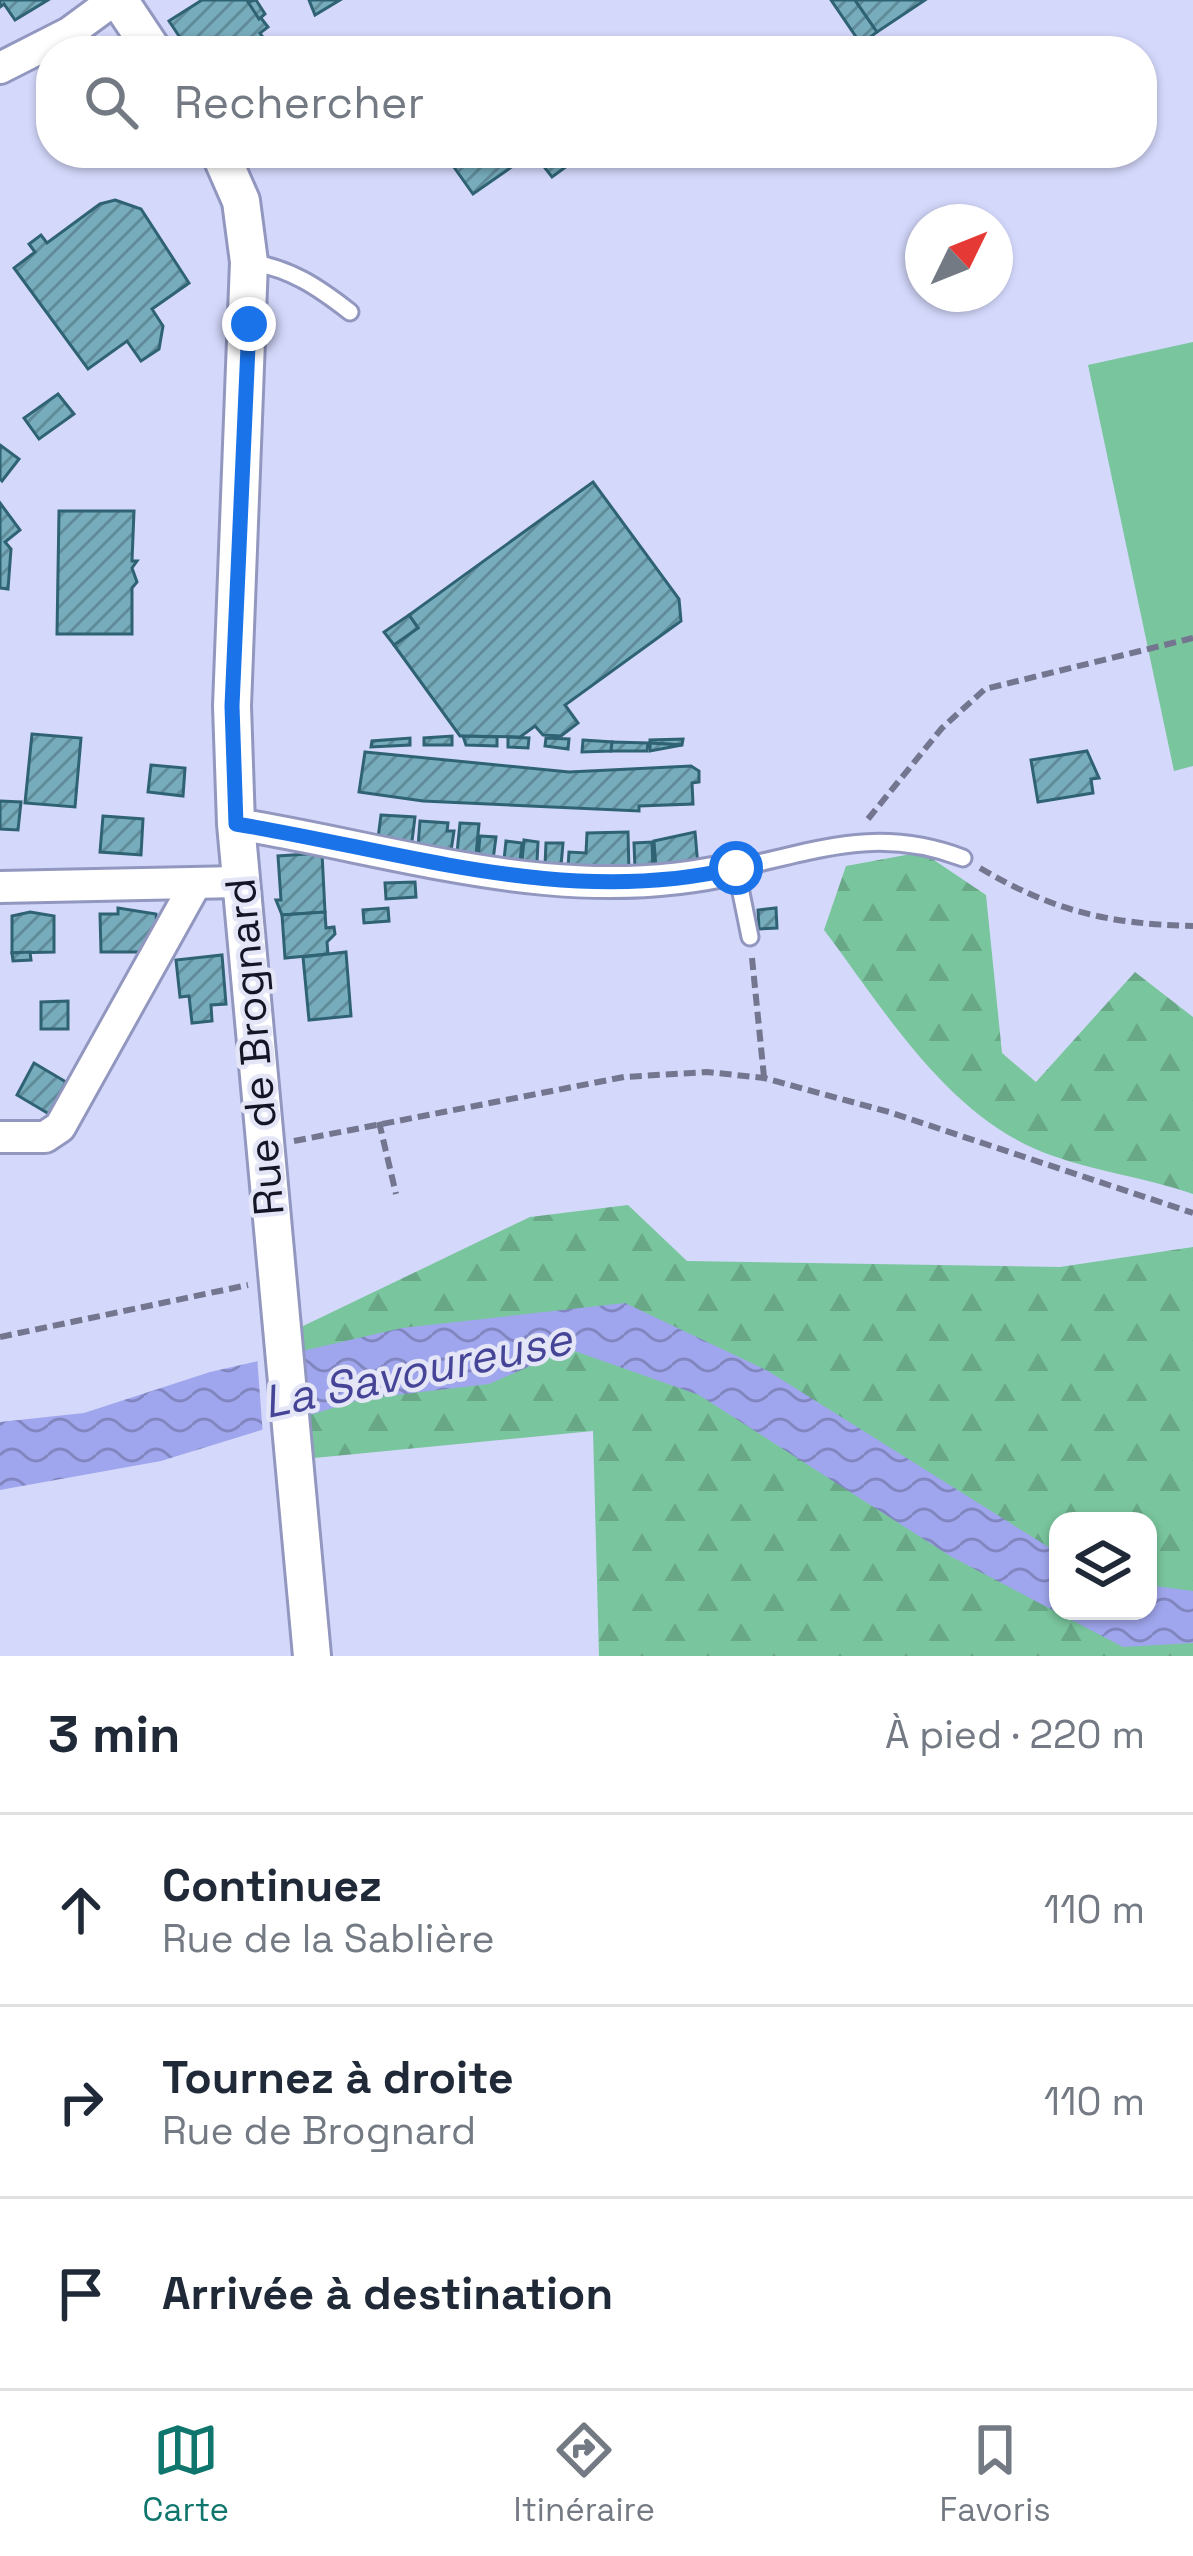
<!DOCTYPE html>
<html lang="fr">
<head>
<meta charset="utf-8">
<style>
	body { margin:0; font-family:"Space Grotesk",sans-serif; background:#f2f2f3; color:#1f2937 }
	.controls { position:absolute; right:36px; bottom:36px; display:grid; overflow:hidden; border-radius:24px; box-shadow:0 3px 9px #0004 }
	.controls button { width:108px; height:108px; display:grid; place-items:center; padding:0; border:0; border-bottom:3px solid #e0e1e3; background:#fff; color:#1f2937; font:60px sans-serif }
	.compass { position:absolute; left:905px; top:204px; width:108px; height:108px; border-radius:50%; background:#fff; box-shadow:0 3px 9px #0004; rotate:47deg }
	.stop { position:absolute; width:36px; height:36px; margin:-27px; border:9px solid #1a73e8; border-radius:50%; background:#fff }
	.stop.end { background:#1a73e8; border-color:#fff; box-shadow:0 3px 12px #0008 }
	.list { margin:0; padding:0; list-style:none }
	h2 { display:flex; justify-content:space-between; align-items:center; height:156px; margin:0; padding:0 48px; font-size:51px }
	h2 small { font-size:39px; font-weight:400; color:#747a83 }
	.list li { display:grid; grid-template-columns:78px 1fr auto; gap:36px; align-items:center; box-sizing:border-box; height:192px; padding:0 48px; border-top:3px solid #e0e1e3 }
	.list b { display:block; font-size:45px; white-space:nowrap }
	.list p { margin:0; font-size:39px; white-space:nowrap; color:#747a83 }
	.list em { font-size:39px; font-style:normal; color:#747a83 }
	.icon { flex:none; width:66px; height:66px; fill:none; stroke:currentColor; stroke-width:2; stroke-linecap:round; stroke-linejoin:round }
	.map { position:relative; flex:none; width:1193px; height:1656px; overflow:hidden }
	.search { position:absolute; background:#fff; box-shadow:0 3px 9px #0004; left:36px; right:36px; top:36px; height:132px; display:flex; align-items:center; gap:30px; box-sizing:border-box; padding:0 42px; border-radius:48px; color:#747a83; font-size:45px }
	.sheet { height:732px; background:#fff }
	nav { display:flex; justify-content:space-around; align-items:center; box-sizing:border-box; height:168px; border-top:3px solid #e0e1e3; background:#fff; font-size:33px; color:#747a83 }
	nav a { display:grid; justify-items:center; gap:6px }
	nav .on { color:#0f766e }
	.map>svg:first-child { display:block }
	.forest { fill:url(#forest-firs); fill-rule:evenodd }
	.garden { fill:#79c59d }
	.water { fill:url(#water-waves) }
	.pier { fill:#d4d8fb }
	.building { fill:url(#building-hatch); stroke:#2f6373; stroke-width:3 }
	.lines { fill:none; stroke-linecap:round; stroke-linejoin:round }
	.service-casing { stroke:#9297c0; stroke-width:21 }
	.minor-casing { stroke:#9297c0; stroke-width:36 }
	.tertiary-casing { stroke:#9297c0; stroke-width:42 }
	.path { stroke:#747690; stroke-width:6; stroke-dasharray:12 6; stroke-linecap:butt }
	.service { stroke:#fff; stroke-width:15 }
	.minor { stroke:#fff; stroke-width:30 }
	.tertiary { stroke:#fff; stroke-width:36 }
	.route { stroke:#1a73e8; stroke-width:15 }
	.labels { text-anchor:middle; stroke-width:9; stroke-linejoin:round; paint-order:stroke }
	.street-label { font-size:42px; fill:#141525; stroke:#e4e6f8 }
	.water-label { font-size:45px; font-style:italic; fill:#454497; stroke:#e4e6f8 }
</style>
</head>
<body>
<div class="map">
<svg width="1193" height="1656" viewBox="0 0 1193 1656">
	<defs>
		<pattern id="forest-firs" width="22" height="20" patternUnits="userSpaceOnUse" patternTransform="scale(3)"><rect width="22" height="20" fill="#79c59d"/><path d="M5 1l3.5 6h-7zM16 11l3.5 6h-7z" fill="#68a887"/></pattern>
		<pattern id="water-waves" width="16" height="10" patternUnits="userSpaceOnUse" patternTransform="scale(3)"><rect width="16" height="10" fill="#a0a6ed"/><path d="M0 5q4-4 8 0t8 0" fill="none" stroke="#8186c0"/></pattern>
		<pattern id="building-hatch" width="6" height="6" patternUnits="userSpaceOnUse" patternTransform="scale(3)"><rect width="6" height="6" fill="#77acbd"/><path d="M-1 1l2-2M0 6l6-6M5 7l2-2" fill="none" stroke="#608b99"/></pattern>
	</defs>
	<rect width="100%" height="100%" fill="#d4d8fb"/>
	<g class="forest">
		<path d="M 922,852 L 986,895 L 1002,1053 L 1036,1082 L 1135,972 L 1193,1017 L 1193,1194 C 1142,1176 1082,1170 1033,1148 C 941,1106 883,1008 824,930 L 846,866 Z"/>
		<path d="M 628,1205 L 687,1261 L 1060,1267 L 1193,1247 L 1193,1656 L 599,1656 L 593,1431 L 314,1458 L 301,1327 L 530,1217 ZM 1058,1521 L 1148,1521 L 1148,1611 L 1058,1611 Z"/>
	</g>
	<polygon class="garden" points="1193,342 1193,766 1174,771 1088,365"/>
	<polygon class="water" points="625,1303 768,1371 1058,1553 1058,1611 1148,1611 1148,1585 1193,1591 1193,1643 1123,1647 950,1556 699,1395 569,1349 489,1384 362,1399 161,1461 0,1490 0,1422 84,1413 210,1372 402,1328"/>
	<polygon class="pier" points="299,1346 306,1423 263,1436 257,1356"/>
	<g class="building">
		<polygon points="0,0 48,0 15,20 4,4 0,7"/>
		<polygon points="202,0 247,0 268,27 260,33 271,49 283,42 288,51 221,51 213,38 189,51 169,21"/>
		<polygon points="256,0 265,14 259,19 248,2"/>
		<polygon points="309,0 340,0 315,15"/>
		<polygon points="831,0 855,0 877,32 861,44"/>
		<polygon points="855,0 925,0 877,32"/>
		<polygon points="444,153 504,153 513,166 473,194"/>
		<polygon points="574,153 578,158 552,177 534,154"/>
		<polygon points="115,200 141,209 189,283 152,309 163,326 159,349 141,361 127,341 88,369 14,268 35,252 29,244 41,235 47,243 100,204"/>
		<polygon points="58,394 74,414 39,439 24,418"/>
		<polygon points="0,445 19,459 2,481 0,479"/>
		<polygon points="593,482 679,599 681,621 565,705 578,723 561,736 543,735 535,726 520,737 460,736 394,645 418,628 409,615"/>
		<polygon points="0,503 20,530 5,542 11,549 8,589 0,588"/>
		<polygon points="59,511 134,511 132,561 137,561 132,568 137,582 132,588 132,634 57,634"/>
		<polygon points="409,615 418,628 394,645 384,632"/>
		<polygon points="32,734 81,738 75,807 25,803"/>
		<polygon points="452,736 452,745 424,745 424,738"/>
		<polygon points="463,736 497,737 497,746 466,745"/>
		<polygon points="508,737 529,738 528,748 508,747"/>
		<polygon points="410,738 410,745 371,747 372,741"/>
		<polygon points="546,738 569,739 568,749 545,746"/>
		<polygon points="683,739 682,745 650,743 650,740"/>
		<polygon points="583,740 612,742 611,751 582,752"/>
		<polygon points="612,742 648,743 647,751 611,751"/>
		<polygon points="650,743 682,745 650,751"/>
		<polygon points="1087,751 1099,778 1091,779 1093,793 1038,802 1031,760"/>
		<polygon points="365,752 569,772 691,766 699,771 699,782 692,783 693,804 639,806 639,811 423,801 359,792"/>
		<polygon points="151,765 185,768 183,796 148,792"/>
		<polygon points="0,801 21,802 18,830 0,829"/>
		<polygon points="381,815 415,817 411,849 377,846"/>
		<polygon points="103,816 143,819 141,855 100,852"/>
		<polygon points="420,821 448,823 447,831 454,831 451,851 418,847"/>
		<polygon points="460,823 479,824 476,855 457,853"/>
		<polygon points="628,832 629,872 568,868 569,852 586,853 587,833"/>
		<polygon points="695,832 698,866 656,869 654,841"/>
		<polygon points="480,836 496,837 493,860 478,859"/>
		<polygon points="524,840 538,842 537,862 522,861"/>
		<polygon points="506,841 522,843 520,861 504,860"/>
		<polygon points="652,842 653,869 635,870 634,843"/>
		<polygon points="546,843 563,843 561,866 545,865"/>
		<polygon points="322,853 325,912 282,915 276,900 281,900 278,856"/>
		<polygon points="415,882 416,897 386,899 385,883"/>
		<polygon points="118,908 156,914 157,928 143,952 101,952 100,914 118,914"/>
		<polygon points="388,908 389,921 364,923 363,910"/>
		<polygon points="776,908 777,928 759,929 758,910"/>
		<polygon points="30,912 54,916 54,952 12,953 12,916"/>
		<polygon points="325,912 326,928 334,927 335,934 327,942 328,954 285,958 282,915"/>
		<polygon points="30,952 31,960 13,961 12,953"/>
		<polygon points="346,952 351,1016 309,1020 303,957"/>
		<polygon points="222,955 226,1004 211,1005 212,1021 192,1023 189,996 180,997 176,960"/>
		<polygon points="68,1001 68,1029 41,1029 41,1002"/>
		<polygon points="34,1063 66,1082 49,1114 17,1095"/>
	</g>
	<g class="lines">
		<defs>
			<g id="service">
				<path d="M 249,262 C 290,268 318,287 350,312"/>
				<path d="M 750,937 L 736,868 C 820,850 878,826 963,858"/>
			</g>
			<g id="minor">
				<polyline points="0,68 69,33 114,0"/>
				<path d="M 236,824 C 402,851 567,909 736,868"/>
				<polyline points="0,887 239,882"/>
				<polyline points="0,1137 45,1137 60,1127 196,883"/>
			</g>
			<g id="tertiary">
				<polyline points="119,0 153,51"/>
				<polyline points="220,153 241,201 249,262 232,706 236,824 312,1656"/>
			</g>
		</defs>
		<use href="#service" class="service-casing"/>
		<use href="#minor" class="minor-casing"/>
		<use href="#tertiary" class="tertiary-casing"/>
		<g class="path">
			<polyline points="868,819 942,728 985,689 1193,638"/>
			<path d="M 980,868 C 1053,911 1108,924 1193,926"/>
			<polyline points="752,958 764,1077"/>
			<polyline points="379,1122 396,1194"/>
			<polyline points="294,1141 624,1077 707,1072 764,1078 889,1112 1193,1213"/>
			<polyline points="0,1337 248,1285"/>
		</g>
		<use href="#service" class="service"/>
		<use href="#minor" class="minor"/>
		<use href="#tertiary" class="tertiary"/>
	</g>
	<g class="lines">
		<path class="route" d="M 249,324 L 232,706 L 236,824 C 402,851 567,908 736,868"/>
	</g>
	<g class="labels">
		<g class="street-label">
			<text transform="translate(254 1047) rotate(-95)" y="15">Rue de Brognard</text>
		</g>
		<g class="water-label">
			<text transform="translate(417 1370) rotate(-12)" y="16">La Savoureuse</text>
		</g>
	</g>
</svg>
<div class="controls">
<button><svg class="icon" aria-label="layers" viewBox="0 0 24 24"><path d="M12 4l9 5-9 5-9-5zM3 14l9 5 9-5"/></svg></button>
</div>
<svg class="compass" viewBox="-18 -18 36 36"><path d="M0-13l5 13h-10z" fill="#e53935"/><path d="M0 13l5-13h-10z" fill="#747a83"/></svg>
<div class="stop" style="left:736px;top:868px"></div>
<div class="stop end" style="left:249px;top:324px"></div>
<div class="search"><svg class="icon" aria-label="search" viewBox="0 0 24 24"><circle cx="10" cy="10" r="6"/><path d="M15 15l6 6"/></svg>Rechercher</div>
</div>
<section class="sheet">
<h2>3 min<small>À pied · 220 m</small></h2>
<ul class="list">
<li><svg class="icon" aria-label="ahead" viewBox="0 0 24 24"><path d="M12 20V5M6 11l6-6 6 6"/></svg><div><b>Continuez</b><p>Rue de la Sablière</p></div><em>110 m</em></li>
<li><svg class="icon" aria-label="right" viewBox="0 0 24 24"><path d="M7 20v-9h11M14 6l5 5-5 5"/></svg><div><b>Tournez à droite</b><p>Rue de Brognard</p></div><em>110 m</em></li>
<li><svg class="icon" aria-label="arrive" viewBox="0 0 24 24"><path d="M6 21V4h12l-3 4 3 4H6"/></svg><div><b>Arrivée à destination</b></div></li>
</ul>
</section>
<nav>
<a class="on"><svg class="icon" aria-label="map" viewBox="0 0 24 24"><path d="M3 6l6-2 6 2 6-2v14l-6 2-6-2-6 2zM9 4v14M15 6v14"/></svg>Carte</a>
<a><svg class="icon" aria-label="directions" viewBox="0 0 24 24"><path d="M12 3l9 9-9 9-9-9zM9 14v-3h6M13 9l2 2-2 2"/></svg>Itinéraire</a>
<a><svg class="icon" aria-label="saved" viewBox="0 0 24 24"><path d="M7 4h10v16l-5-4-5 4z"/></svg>Favoris</a>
</nav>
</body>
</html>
